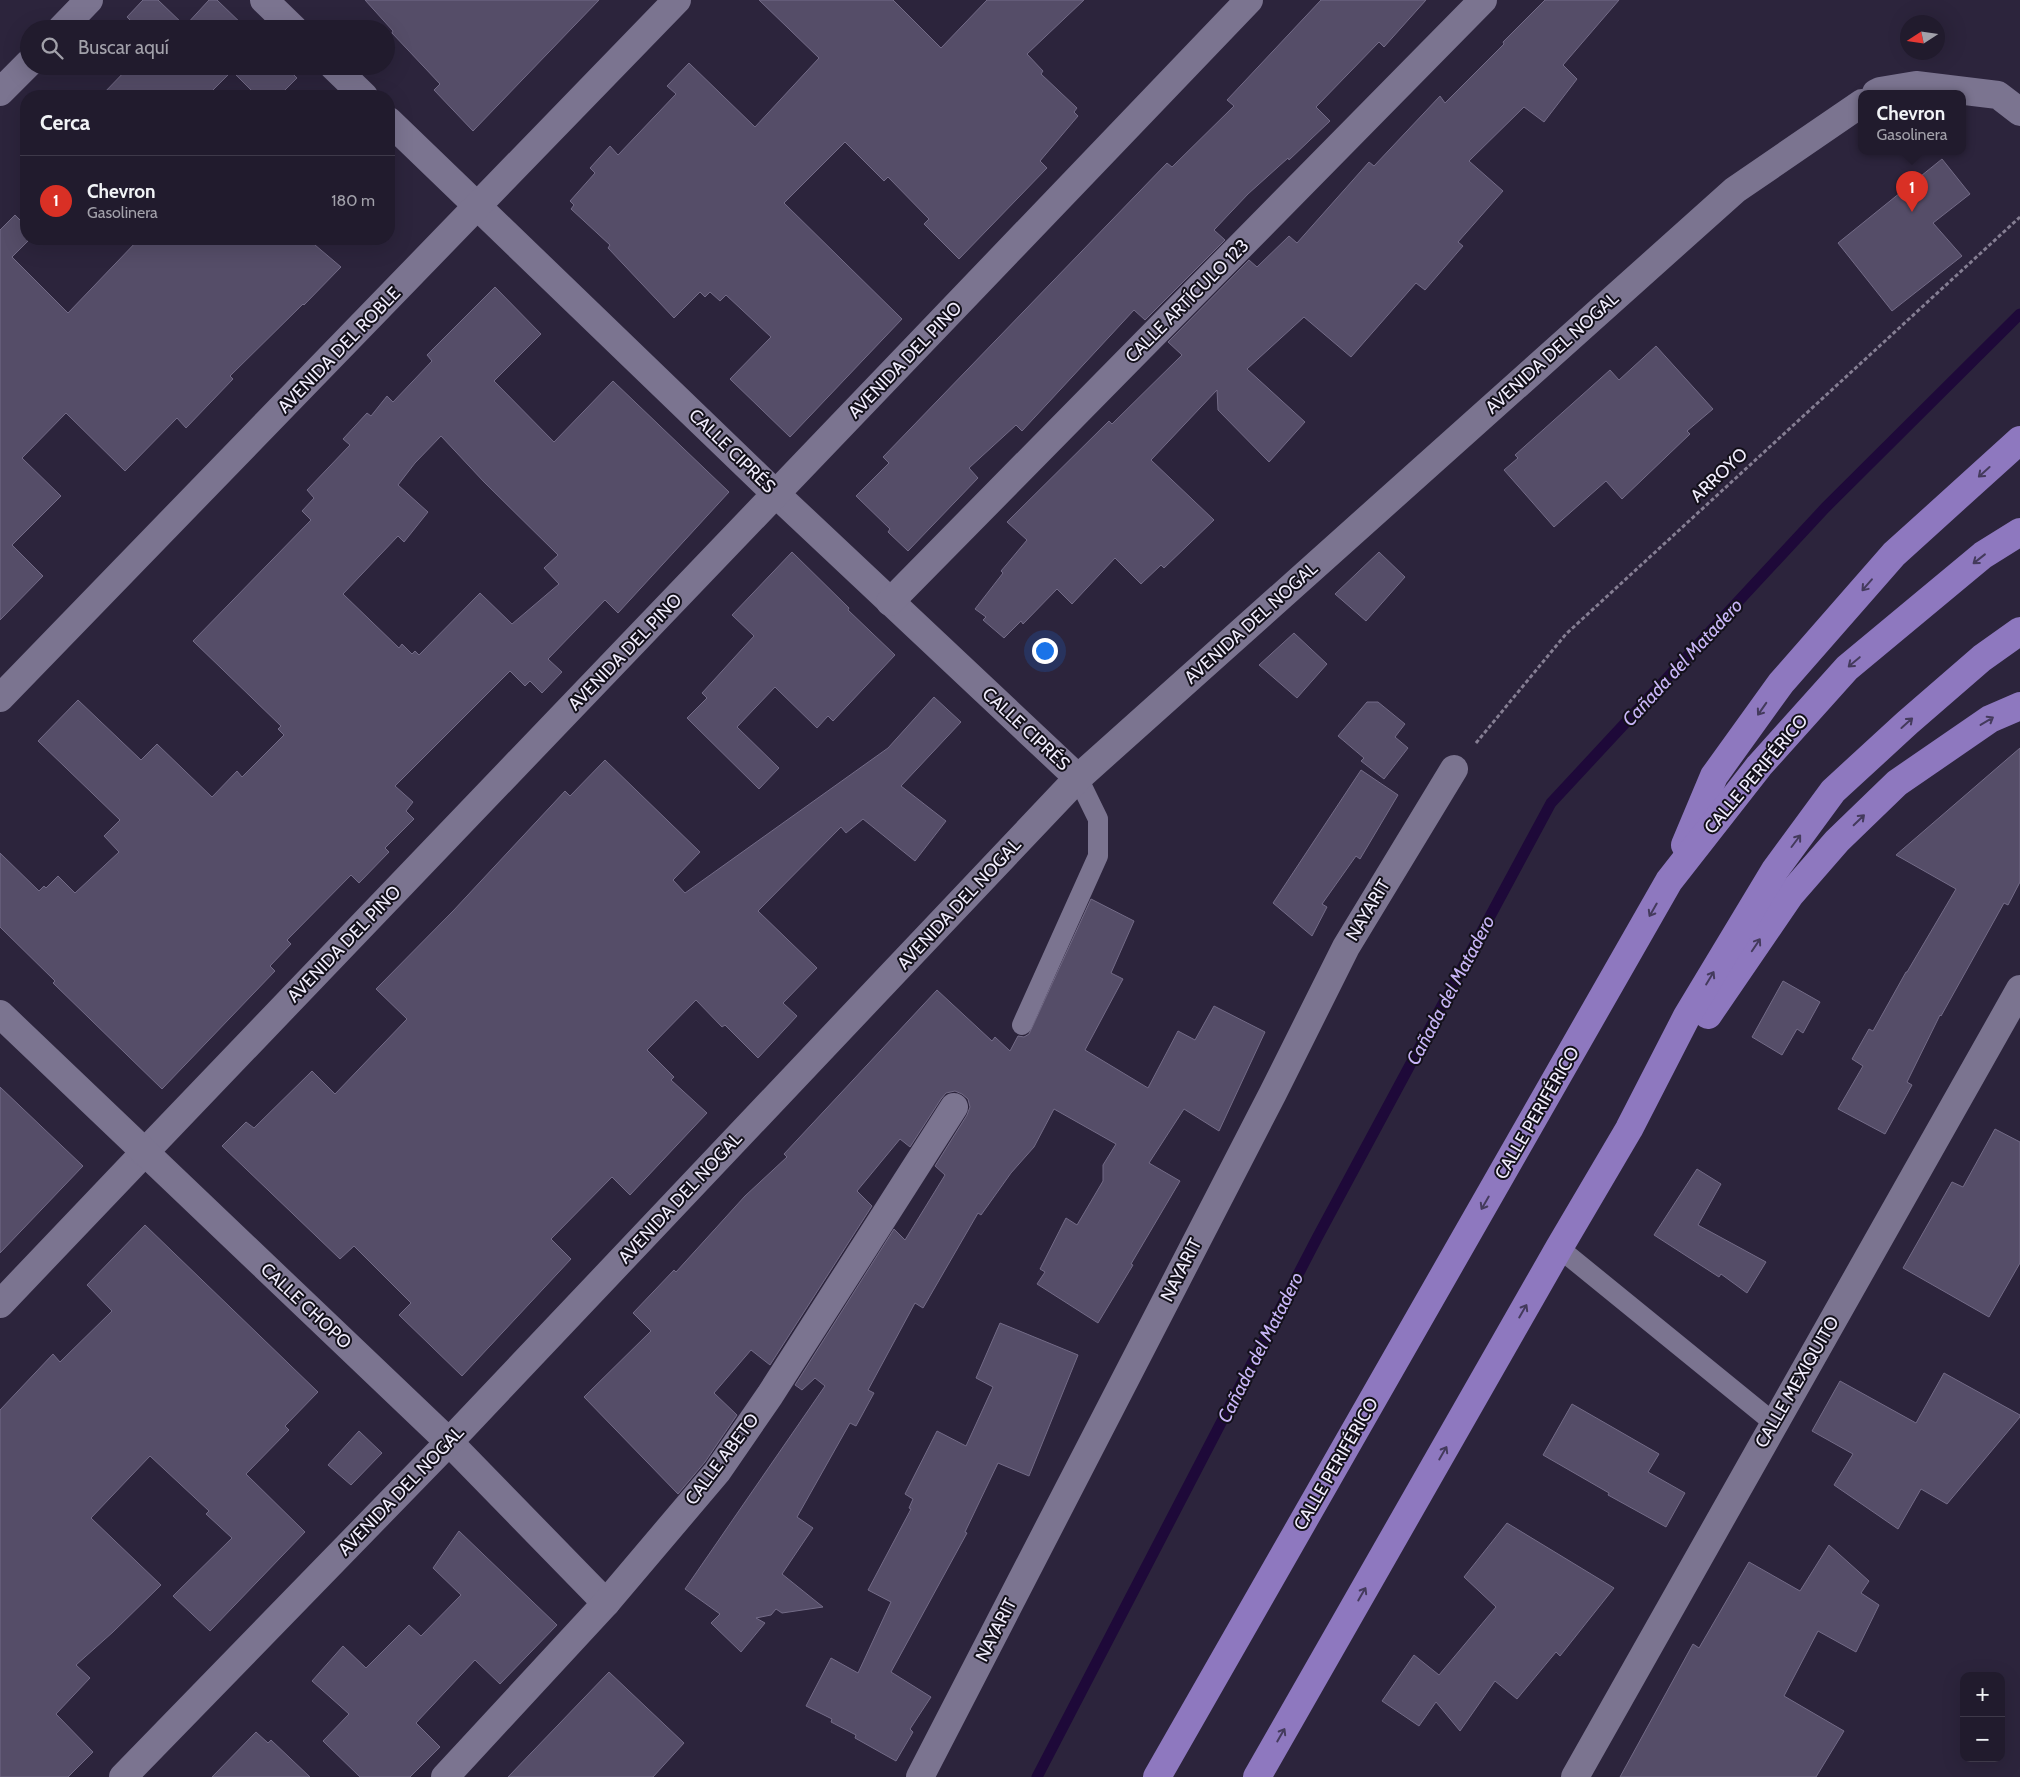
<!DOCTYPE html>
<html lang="es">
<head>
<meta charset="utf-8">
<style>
	body { margin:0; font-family:Cabin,sans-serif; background:#292435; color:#f1f3f6 }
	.controls { position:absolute; right:15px; bottom:15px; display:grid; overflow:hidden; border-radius:10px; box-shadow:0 5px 20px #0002 }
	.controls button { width:45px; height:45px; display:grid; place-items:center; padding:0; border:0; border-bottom:1px solid #3e3949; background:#211b2d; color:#f1f3f6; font:25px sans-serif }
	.compass { position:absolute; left:1900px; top:15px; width:45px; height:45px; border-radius:50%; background:#211b2d; box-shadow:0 5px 20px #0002; rotate:258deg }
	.you { position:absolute; left:1044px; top:650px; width:18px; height:18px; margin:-12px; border:4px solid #fff; border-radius:50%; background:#1a73e8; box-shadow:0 0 0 8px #1a73e833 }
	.badge { display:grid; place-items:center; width:32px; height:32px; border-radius:50%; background:#d93025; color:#fff; font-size:16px; font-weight:700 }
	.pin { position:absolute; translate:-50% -41px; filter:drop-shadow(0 1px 2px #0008) }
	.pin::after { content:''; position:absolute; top:26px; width:18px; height:15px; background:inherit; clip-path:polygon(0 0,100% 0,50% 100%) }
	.popup { position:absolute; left:1858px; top:90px; width:108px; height:65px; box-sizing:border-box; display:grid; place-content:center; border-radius:10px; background:#211b2d; filter:drop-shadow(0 1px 4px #0005); font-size:16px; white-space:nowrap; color:#a2a1aa }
	.popup b { font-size:19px; color:#f1f3f6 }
	.popup::after { content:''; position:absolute; left:50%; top:100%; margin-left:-10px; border:10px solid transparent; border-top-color:#211b2d }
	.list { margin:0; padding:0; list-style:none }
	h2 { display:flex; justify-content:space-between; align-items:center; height:65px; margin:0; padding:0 20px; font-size:21px }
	h2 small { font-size:16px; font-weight:400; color:#a2a1aa }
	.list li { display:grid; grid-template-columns:32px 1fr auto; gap:15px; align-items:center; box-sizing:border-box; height:90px; padding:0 20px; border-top:1px solid #3e3949 }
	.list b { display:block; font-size:19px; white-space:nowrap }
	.list p { margin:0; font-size:16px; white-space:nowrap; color:#a2a1aa }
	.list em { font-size:16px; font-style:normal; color:#a2a1aa }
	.icon { flex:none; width:28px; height:28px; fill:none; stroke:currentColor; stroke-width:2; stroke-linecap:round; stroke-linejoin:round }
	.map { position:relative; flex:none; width:2020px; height:1777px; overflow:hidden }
	.search { position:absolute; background:#211b2d; box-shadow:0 5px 20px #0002; left:20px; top:20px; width:375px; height:55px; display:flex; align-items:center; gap:12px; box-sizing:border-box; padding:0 18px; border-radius:28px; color:#a2a1aa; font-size:19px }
	.panel { position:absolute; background:#211b2d; box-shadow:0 5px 20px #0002; left:20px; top:90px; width:375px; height:155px; border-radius:20px }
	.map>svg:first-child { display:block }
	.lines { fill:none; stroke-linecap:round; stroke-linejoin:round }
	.stream { stroke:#1e0939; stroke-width:11 }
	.building { fill:#554d68; stroke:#736b87; fill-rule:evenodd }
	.path { stroke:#857e93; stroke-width:3; stroke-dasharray:4 2.5; stroke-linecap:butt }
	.service { stroke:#7b7490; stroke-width:20 }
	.minor { stroke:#7b7490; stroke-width:28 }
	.tertiary { stroke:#7b7490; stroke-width:28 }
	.secondary { stroke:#7b7490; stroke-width:28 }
	.trunk { stroke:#8e78bf; stroke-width:28 }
	.oneway { stroke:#443a5c }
	.labels { text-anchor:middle; stroke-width:4; stroke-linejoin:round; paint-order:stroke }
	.street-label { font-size:18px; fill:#f1edfd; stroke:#13101a }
	.water-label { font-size:19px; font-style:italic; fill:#c8b5f7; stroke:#13101a }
</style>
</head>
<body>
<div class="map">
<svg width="2020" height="1777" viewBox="0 0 2020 1777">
	<rect width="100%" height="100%" fill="#2c243c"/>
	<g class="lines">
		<polyline class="stream" points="1037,1777 1317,1238 1551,803 1825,508 2020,314"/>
	</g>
	<g class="building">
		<polygon points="143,0 158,0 185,26 209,0 217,0 247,29 139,29 127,17"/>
		<polygon points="365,0 599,0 473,131 434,90 440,84 392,33 393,31"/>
		<polygon points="759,0 893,0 941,48 987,0 1084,0 1027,54 1043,71 1041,74 1077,108 1074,112 1078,116 1040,161 1047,168 959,259 924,224 929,219 888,177 884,181 845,142 784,203 902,319 790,437 730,379 771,337 726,295 720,301 710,292 705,297 700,292 674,318 608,248 610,245 571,209 574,205 570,201 595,173 590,168 610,146 618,155 676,94 667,86 689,63 755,127 819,58"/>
		<polygon points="1321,0 1426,0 1384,47 1379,42 1316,107 1330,121 1289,160 1288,158 1248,194 1214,230 1225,240 1145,320 1134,310 1022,431 1016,425 969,468 978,478 908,551 888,532 890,529 856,496 889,463 883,457 1167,163 1172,167 1234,106 1227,100"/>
		<polygon points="1545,0 1619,0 1563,65 1577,79 1544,122 1524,107 1469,161 1503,191 1458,242 1463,246 1425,290 1416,283 1351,357 1304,317 1247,369 1305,422 1269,462 1218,410 1217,390 1151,460 1214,520 1164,568 1161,565 1141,584 1115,558 1072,604 1057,589 1023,624 1021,621 1004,638 983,620 986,617 975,609 1003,573 1001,571 1027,540 1007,522 1109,421 1112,424 1182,355 1168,342 1249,260 1257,267 1289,236 1297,243 1369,162 1374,166 1440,96 1445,103 1504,44 1503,42"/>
		<polygon points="130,66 285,66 297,78 279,96 257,96 232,71 207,96 101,96"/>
		<polygon points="1942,159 1970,194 1933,223 1962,256 1892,311 1838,243"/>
		<polygon points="15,215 26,226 26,239 30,239 12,257 68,313 139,239 308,239 341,267 304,305 303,304 230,376 233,379 186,428 177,418 125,471 66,413 22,458 61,496 12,545 43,576 0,620 0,230"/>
		<path d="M 495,287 L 541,334 L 494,381 L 554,442 L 613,381 L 729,492 L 618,613 L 605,600 L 548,659 L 562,672 L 542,693 L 530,681 L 525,686 L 510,671 L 395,786 L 413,802 L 406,811 L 414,819 L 385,848 L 389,852 L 359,883 L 351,875 L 287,940 L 291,944 L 270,966 L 275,971 L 162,1089 L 53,983 L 55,981 L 0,927 L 0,853 L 39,891 L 44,886 L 46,888 L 58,876 L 75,893 L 119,852 L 104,836 L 120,820 L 38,741 L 78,700 L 141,760 L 157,744 L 212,797 L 237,771 L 242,777 L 284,735 L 278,729 L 281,726 L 193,641 L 311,520 L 302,511 L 314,498 L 307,490 L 350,445 L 343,439 L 367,413 L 371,416 L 387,396 L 393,402 L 432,361 L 427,355 ZM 441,436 L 484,482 L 558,555 L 544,568 L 559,584 L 512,624 L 480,593 L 419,655 L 415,651 L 412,654 L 402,644 L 399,648 L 343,594 L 398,536 L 404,542 L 428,512 L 398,485 L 415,463 Z"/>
		<polygon points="1656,346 1713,409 1687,431 1690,434 1622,499 1606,481 1554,527 1504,470 1518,458 1515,455 1610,370 1619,380"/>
		<polygon points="792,552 849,608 848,610 895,655 833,721 828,716 817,728 775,687 737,727 779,768 759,789 687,718 707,698 702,693 754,636 732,615"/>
		<polygon points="1379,552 1405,577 1366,621 1335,594"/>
		<polygon points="1294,633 1327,664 1297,698 1259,665"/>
		<polygon points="934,697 961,722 901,786 946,821 915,861 863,819 846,833 841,827 758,911 817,968 783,1003 797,1016 758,1058 725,1025 722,1027 696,1000 647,1050 674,1077 671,1080 707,1113 630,1195 612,1177 551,1239 571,1259 462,1376 399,1315 411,1303 354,1246 340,1259 222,1146 246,1122 254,1128 312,1071 335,1094 407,1019 376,989 453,911 565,791 570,796 605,760 700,852 673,880 685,893 888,748"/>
		<polygon points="1367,702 1378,702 1405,724 1395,737 1408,748 1384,779 1361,761 1364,758 1338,736"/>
		<polygon points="2020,748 2020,882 2008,905 2004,903 1941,1016 1940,1015 1907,1082 1912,1085 1885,1134 1838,1109 1863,1066 1852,1059 1869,1029 1873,1031 1906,972 1907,972 1956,889 1896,855"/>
		<polygon points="1361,770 1398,795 1360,859 1356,856 1322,904 1327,907 1312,936 1273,903"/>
		<polygon points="1091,899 1134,921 1111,973 1123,979 1085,1050 1148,1088 1178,1031 1195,1040 1214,1006 1265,1032 1219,1131 1184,1109 1149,1163 1180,1181 1131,1264 1133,1265 1098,1323 1037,1284 1045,1272 1040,1269 1066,1218 1077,1225 1103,1181 1103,1165 1116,1144 1054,1109 1034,1147 1011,1173 981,1215 978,1213 923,1308 915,1303 868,1390 874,1393 856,1426 850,1423 797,1517 813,1528 782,1574 823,1607 782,1613 776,1609 771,1615 756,1618 765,1623 741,1652 711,1623 720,1614 685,1589 825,1386 815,1378 802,1390 795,1385 894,1229 905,1240 945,1175 935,1166 967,1115 970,1107 968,1099 962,1094 955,1091 946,1093 941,1099 910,1147 900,1139 857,1191 872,1206 770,1365 751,1350 714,1393 737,1415 705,1462 678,1494 584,1397 651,1331 633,1313 674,1270 676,1272 745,1196 787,1157 784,1154 937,990 992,1041 995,1037 1010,1051 1018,1036 1024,1037 1029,1034"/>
		<polygon points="1783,981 1820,1002 1803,1033 1797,1029 1782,1055 1752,1037"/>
		<polygon points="0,1087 83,1166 0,1253"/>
		<polygon points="1995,1129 2020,1142 2020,1263 1989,1317 1903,1268 1952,1182 1963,1187"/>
		<polygon points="1697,1169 1721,1184 1698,1225 1766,1262 1747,1293 1721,1274 1719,1277 1654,1235"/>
		<polygon points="145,1225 318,1392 285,1426 289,1430 246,1474 305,1532 210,1631 173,1596 232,1538 206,1514 209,1511 150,1456 91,1518 161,1585 113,1632 76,1665 90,1678 56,1714 93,1752 68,1777 0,1777 0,1410 53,1354 60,1362 112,1311 87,1285"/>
		<polygon points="1000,1323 1078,1355 1029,1476 998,1463 965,1532 967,1533 891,1672 931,1697 910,1729 913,1732 896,1761 855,1738 856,1735 831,1722 832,1719 806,1706 831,1658 858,1673 891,1602 868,1590 911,1509 909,1508 913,1499 905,1494 937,1431 966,1446 993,1387 976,1378"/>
		<polygon points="1944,1373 2020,1415 2020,1417 1947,1504 1921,1489 1898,1529 1834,1485 1853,1454 1812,1431 1840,1381 1916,1423"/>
		<polygon points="1572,1404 1659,1454 1648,1472 1685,1493 1666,1527 1608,1495 1609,1493 1543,1455"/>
		<polygon points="359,1431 382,1453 351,1485 328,1465"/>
		<polygon points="1507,1523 1614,1588 1560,1656 1556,1652 1517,1699 1495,1681 1460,1731 1436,1702 1419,1726 1382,1701 1414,1655 1439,1675 1496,1607 1464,1577"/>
		<polygon points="459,1531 557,1625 500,1684 475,1660 416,1723 440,1747 410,1777 360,1777 323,1741 349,1714 312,1681 343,1646 366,1668 409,1625 421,1636 461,1595 433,1568"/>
		<polygon points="1829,1545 1869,1581 1861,1593 1879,1605 1856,1652 1818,1631 1784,1696 1844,1731 1816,1777 1620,1777 1693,1644 1699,1648 1749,1562 1800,1591"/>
		<polygon points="609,1672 684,1743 653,1777 508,1777"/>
		<polygon points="256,1732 268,1743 271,1740 310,1777 212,1777"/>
	</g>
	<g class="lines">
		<polyline class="path" points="1476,743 1566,634 2020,217"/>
		<g class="service">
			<polyline points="1022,1025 1098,856 1098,819 1078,778"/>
			<polyline points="1559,1248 1774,1423"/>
		</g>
		<g class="minor">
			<polyline points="264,0 294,29"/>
			<polyline points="333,66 364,96"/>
			<polyline points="389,121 776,494 1078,778"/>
			<polyline points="890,602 1483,0"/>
			<polyline points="0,1304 144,1153"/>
			<polyline points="123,1777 449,1442 606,1603"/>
			<polyline points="445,1777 606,1603 717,1472 770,1395 954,1107"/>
			<polyline points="920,1777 1273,1093 1346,947 1454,769"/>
			<polyline points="1575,1777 2020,989"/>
		</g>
		<g class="tertiary">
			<polyline points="0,698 677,0"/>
			<polyline points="144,1153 1249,0"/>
		</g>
		<g class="secondary">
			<polyline points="61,29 89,0"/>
			<polyline points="0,92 29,63"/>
			<polyline points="1876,93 1880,91 1916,85 1998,95 2020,112"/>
			<polyline points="0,1014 449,1442 1078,778 1735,190 1862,103"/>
		</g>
		<g class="trunk">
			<polyline points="1685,845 1714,776 1781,683 1894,554 2020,440"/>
			<polyline points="1708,1015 1790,895 1837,841 1897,783 1990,719 2020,706"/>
			<polyline points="1157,1777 1669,881 1759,766 1847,668 1983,555 2020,532"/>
			<polyline points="1257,1777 1559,1248 1629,1129 1687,1016 1775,870 1833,791 1907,723 1982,658 2020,631"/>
		</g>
	</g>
	<defs><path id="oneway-shaft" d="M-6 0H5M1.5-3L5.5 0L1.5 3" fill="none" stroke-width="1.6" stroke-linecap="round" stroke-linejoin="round" transform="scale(1.25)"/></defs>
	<g class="oneway">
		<use href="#oneway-shaft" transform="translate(1984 472) rotate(138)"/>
		<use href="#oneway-shaft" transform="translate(1979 559) rotate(142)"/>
		<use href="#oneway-shaft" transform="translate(1867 585) rotate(131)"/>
		<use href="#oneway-shaft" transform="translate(1854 662) rotate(140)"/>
		<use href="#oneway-shaft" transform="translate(1762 709) rotate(125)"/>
		<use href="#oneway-shaft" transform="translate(1987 721) rotate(-31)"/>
		<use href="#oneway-shaft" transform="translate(1907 723) rotate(-42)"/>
		<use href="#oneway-shaft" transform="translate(1859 820) rotate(-44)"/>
		<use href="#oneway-shaft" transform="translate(1796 841) rotate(-53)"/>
		<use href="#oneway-shaft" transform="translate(1653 910) rotate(120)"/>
		<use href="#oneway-shaft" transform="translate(1756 945) rotate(-56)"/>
		<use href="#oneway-shaft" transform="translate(1710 978) rotate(-59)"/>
		<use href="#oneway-shaft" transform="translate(1485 1203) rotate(120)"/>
		<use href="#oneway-shaft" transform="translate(1523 1311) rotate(-60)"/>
		<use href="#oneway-shaft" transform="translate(1443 1453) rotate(-60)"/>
		<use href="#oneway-shaft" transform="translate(1362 1594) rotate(-60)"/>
		<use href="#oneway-shaft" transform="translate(1281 1735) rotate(-60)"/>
	</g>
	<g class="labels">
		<g class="street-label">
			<text transform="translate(1187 301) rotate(-45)" y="6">CALLE ARTÍCULO 123</text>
			<text transform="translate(339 350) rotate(-46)" y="6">AVENIDA DEL ROBLE</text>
			<text transform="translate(1552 353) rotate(-42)" y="6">AVENIDA DEL NOGAL</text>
			<text transform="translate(905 360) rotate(-46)" y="6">AVENIDA DEL PINO</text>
			<text transform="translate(732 451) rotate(44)" y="6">CALLE CIPRÉS</text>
			<text transform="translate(1719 475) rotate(-43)" y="6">ARROYO</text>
			<text transform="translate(1251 623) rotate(-42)" y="6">AVENIDA DEL NOGAL</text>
			<text transform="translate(625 652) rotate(-46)" y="6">AVENIDA DEL PINO</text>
			<text transform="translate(1026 729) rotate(43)" y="6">CALLE CIPRÉS</text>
			<text transform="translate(1756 774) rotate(-50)" y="6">CALLE PERIFÉRICO</text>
			<text transform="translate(959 904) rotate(-47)" y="6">AVENIDA DEL NOGAL</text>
			<text transform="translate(1368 910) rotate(-59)" y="6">NAYARIT</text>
			<text transform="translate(344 944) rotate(-46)" y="6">AVENIDA DEL PINO</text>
			<text transform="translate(1537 1113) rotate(-60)" y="6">CALLE PERIFÉRICO</text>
			<text transform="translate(680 1198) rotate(-47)" y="6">AVENIDA DEL NOGAL</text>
			<text transform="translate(1181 1270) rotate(-63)" y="6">NAYARIT</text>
			<text transform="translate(306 1306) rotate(43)" y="6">CALLE CHOPO</text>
			<text transform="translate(1797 1382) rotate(-60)" y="6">CALLE MEXIQUITO</text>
			<text transform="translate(722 1459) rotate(-53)" y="6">CALLE ABETO</text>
			<text transform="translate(1336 1464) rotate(-60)" y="6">CALLE PERIFÉRICO</text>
			<text transform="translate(401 1491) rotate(-46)" y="6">AVENIDA DEL NOGAL</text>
			<text transform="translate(996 1630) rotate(-63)" y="6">NAYARIT</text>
		</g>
		<g class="water-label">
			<text transform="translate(1682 662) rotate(-47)" y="7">Cañada del Matadero</text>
			<text transform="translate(1450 990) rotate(-62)" y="7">Cañada del Matadero</text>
			<text transform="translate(1260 1347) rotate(-63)" y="7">Cañada del Matadero</text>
		</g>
	</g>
</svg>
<div class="controls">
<button>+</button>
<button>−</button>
</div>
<svg class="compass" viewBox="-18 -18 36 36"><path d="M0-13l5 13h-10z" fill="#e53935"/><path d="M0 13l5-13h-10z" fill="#a2a1aa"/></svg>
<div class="you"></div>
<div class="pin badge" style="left:1912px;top:212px">1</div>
<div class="popup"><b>Chevron</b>Gasolinera</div>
<div class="search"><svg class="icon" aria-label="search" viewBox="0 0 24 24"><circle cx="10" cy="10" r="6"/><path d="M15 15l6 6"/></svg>Buscar aquí</div>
<section class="panel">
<h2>Cerca<small></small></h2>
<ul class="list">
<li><span class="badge">1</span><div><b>Chevron</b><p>Gasolinera</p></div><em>180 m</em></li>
</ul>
</section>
</div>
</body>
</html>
